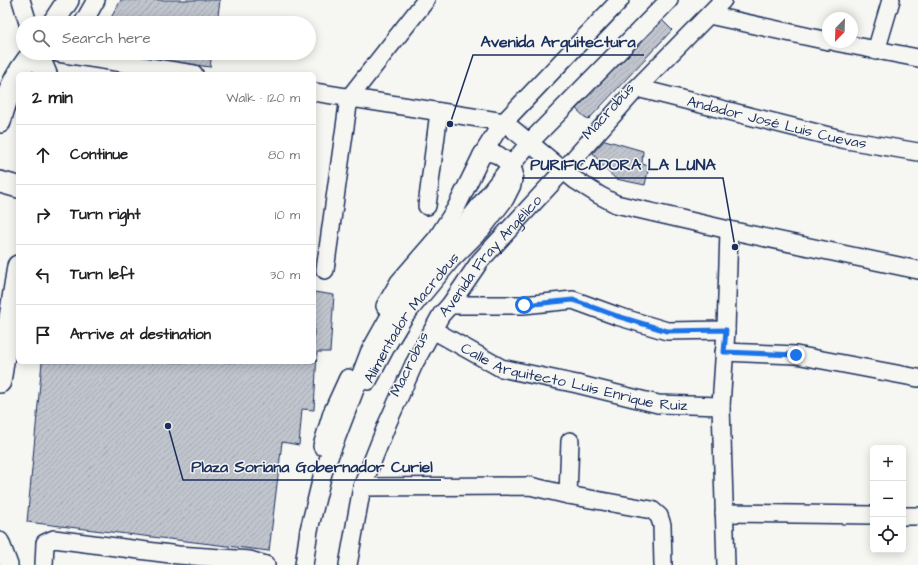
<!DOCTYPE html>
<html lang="en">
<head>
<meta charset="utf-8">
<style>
	body { margin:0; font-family:"Architects Daughter",sans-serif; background:#f2f2f2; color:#202124 }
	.controls { position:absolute; right:12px; bottom:12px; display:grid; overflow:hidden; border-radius:6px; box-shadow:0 2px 10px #0003 }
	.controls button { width:36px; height:36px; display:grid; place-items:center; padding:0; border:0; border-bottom:1px solid #e0e0e0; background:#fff; color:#202124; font:20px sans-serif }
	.compass { position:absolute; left:822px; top:12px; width:36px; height:36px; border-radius:50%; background:#fff; box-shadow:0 2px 10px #0003; rotate:203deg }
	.stop { position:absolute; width:12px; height:12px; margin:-9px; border:3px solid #1a73e8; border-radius:50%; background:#fff }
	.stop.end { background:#1a73e8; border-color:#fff; box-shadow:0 1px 4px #0008 }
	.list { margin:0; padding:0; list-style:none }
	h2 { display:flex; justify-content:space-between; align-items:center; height:52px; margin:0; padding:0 16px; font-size:17px }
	h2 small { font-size:13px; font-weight:400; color:#757577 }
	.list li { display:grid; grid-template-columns:26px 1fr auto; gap:12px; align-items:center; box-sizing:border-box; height:60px; padding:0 16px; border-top:1px solid #e0e0e0 }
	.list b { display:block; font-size:15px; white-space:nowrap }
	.list em { font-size:13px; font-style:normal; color:#757577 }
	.icon { flex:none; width:22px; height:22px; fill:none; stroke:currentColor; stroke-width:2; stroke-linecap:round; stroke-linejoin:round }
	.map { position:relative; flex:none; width:918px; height:565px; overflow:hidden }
	.search { position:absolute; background:#fff; box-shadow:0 2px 10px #0003; left:16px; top:16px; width:300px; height:44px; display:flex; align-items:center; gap:10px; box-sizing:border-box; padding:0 14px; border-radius:22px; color:#757577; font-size:15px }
	.panel { position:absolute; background:#fff; box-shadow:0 2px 10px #0003; left:16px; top:72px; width:300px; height:292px; border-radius:6px }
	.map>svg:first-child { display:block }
	.building { fill:url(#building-hatch); stroke:#1b2f5e }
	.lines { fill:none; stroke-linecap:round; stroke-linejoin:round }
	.minor-casing { stroke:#1b2f5e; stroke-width:20 }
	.major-casing { stroke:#1b2f5e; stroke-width:24 }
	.minor { stroke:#f6f6f2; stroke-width:17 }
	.major { stroke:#f6f6f2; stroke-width:21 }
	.route { stroke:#1a73e8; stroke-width:5 }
	.labels { text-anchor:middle; stroke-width:3; stroke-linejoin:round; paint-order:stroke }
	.street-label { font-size:15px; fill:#1b2f5e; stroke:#f6f6f2 }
	.leader { fill:none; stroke:#1b2f5e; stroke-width:1.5 }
	.callout-dot { fill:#1b2f5e; stroke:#f6f6f2; stroke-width:1.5 }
	.callout-label { font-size:16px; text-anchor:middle; font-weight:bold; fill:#1b2f5e; stroke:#f6f6f2; stroke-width:3; stroke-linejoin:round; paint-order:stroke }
</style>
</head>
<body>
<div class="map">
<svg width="918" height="565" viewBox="0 0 918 565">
	<defs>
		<pattern id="building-hatch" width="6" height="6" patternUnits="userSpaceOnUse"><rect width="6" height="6" fill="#c0c4cd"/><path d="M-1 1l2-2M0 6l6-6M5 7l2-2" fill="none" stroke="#a4a9b2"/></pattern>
	</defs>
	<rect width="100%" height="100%" fill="#f6f6f2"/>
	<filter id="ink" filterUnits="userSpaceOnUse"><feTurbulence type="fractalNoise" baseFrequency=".025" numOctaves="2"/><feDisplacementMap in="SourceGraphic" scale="8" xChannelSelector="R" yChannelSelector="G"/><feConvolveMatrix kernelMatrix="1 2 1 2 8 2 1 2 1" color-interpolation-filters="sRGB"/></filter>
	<g filter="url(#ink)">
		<g class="building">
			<polygon points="121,0 220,0 217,23 108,23"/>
			<polygon points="660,18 672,30 588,120 576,109"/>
			<polygon points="109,53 212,53 210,67"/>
			<polygon points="605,140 643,151 642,164 649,166 645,185 616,179 604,168 593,153"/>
			<polygon points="314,292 334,295 330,352 317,352 314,410 302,409 299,445 282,442 269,551 27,522 42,362 314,362"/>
		</g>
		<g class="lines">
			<defs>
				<g id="minor">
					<polyline points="21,0 28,23"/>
					<polyline points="709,15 828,41"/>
					<polyline points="83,23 96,0"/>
					<polyline points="835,42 918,58"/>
					<polyline points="876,51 891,0"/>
					<polyline points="58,53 194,74"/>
					<path id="s1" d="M 637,88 L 841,139 L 918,152"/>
					<polyline points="314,92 504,122 575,180 599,195 616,204 729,230 918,270"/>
					<polyline points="427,206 439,112"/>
					<polyline points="325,270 349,98 426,0"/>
					<polyline points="450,305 523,305 573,300 617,316 667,331 726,330"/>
					<polyline points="385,306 399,282 437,238 456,208 482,155 495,134 504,122 620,0"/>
					<path id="s2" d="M 433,330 L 501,368 L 577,384 L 658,404 L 721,406"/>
					<polyline points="724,352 796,355 918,378"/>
					<path id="s3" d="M 368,381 L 386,347 L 404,317 L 451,260 L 482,229 L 505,199 L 512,185 L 514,173 L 511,165 L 498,155 L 489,152 L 482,155"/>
					<polyline points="322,446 332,413 348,378"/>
					<polyline points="362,487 530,486 568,495 652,510 659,516 662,525 663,565"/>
					<polyline points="568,495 570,441"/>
					<polyline points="724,513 873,515"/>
					<polyline points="903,516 918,516"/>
					<polyline points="0,541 9,565"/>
					<polyline points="44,565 45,543 54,539 178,555 250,560 266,565"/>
					<polyline points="304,565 309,530 323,473 369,353 388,319 414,283 443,252 529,143 669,0"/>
					<path id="s4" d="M 348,565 L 362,487 L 388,422 L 414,364 L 441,315 L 450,305 L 480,261 L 563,171 L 637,88 L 723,0"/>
					<polyline points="726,565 721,406 726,330 729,230"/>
				</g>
				<g id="major">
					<polyline points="53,23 68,0"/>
					<polyline points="37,53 46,74"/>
					<path d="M 0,122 C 8,93 13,77 33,53"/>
					<polyline points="0,182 18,187"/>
					<polyline points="0,382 18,266"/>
				</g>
			</defs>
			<use href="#minor" class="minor-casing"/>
			<use href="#major" class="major-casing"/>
			<use href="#minor" class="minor"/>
			<use href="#major" class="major"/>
		</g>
	</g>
	<g class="lines" filter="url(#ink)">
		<polyline class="route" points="524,305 573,300 617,316 667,331 726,330 724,352 796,355"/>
	</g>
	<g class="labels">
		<g class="street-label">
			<text transform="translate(608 111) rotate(-48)" y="5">Macrobús</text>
			<text dy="5" stroke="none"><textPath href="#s1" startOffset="144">Andador José Luis Cuevas</textPath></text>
			<text dy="5" stroke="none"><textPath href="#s4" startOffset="346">Avenida Fray Angélico</textPath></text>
			<text dy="5" stroke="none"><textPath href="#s3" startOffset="77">Alimentador Macrobus</textPath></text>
			<text transform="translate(409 364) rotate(-64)" y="5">Macrobús</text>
			<text dy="5" stroke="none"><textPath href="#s2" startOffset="151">Calle Arquitecto Luis Enrique Ruiz</textPath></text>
		</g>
	</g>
	<path class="leader" d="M450 124L473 55H644M735 247L723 178H522M168 426L183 480H441"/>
	<g class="callout-dot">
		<circle cx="450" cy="124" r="4"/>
		<circle cx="735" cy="247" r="4"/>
		<circle cx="168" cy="426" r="4"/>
	</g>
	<g class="callout-label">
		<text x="558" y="47">Avenida Arquitectura</text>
		<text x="623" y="170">PURIFICADORA LA LUNA</text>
		<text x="312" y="472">Plaza Soriana Gobernador Curiel</text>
	</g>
</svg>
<div class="controls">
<button>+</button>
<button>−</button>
<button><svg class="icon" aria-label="locate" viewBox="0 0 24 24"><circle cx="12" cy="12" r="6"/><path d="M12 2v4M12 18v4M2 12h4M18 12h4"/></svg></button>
</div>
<svg class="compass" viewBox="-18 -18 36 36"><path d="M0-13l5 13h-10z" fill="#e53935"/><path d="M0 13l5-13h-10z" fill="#757577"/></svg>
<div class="stop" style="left:524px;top:305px"></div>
<div class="stop end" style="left:796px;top:355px"></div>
<div class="search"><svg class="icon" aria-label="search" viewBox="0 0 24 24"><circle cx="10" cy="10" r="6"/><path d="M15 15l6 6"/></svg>Search here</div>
<section class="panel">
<h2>2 min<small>Walk · 120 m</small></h2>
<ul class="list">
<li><svg class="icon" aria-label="ahead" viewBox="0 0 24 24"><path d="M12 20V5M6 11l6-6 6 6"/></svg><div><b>Continue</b></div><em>80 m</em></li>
<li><svg class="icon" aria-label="right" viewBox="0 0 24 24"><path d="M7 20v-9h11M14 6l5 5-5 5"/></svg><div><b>Turn right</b></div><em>10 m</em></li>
<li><svg class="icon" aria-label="left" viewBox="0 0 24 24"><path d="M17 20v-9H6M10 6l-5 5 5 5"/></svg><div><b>Turn left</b></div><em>30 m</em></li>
<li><svg class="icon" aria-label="arrive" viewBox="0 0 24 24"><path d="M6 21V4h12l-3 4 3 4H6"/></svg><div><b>Arrive at destination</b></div></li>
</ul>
</section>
</div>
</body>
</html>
